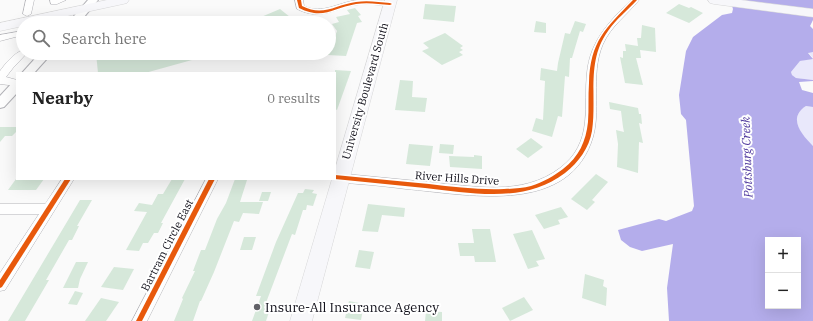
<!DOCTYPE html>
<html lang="en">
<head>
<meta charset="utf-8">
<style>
	body { margin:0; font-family:"IBM Plex Serif",serif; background:#f6f6f6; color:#222 }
	.controls { position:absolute; right:12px; bottom:12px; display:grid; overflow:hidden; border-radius:0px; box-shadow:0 4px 16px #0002 }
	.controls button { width:36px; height:36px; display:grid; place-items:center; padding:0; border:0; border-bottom:1px solid #e0e0e0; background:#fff; color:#222; font:20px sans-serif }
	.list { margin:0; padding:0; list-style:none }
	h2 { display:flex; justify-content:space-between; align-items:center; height:52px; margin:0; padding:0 16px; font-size:17px }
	h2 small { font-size:13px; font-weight:400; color:#767676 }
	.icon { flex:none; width:22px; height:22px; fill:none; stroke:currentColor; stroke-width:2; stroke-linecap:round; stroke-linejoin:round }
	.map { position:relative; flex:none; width:813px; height:321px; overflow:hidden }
	.search { position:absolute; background:#fff; box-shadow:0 4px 16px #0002; left:16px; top:16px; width:320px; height:44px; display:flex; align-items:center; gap:10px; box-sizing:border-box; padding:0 14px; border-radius:22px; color:#767676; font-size:15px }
	.panel { position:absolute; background:#fff; box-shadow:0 4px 16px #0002; left:16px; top:72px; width:320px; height:108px; border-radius:0px }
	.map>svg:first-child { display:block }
	.green { fill:#e9e8fb }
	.water { fill:#b4adeb; fill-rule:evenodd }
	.building { fill:#d6e8da }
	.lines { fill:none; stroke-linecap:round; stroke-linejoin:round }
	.minor-casing { stroke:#b2b2b7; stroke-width:1 }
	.tertiary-casing { stroke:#b2b2b7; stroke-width:2 }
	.primary-casing { stroke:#d7d7d8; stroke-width:1 }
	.minor { fill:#fefefe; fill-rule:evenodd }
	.tertiary { fill:#fefefe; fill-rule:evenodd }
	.primary { fill:#f7f7fa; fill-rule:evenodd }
	.cycleway-casing { stroke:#fff; stroke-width:3 }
	.cycleway { fill:#e8590c; fill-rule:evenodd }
	.poi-dot { fill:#616167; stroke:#fff; stroke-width:1.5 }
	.labels { text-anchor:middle; stroke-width:4; stroke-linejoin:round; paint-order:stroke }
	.street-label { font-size:11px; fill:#0f0e18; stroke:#fff }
	.water-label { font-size:12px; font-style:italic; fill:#4b349b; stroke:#fff }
	.near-poi-label { font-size:13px; fill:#0f0e18; stroke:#fff; text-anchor:start }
</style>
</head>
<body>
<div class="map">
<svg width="813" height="321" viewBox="0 0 813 321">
	<rect width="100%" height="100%" fill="#fafafa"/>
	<g class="green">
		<polygon points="808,52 813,52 813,80 796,78 792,75 791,72 800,61 813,58"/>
		<path d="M 806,106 L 813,107 L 813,146 C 801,135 787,118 806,106 Z"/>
	</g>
	<path class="water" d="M 730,0 L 813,0 L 813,20 L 810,26 L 813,29 L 813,52 L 808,53 L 813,59 L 800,61 L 791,72 L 792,75 L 796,78 L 813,80 L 813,81 L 799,82 L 802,90 L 813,93 L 813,107 L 806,106 C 787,118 802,135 813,146 L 813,321 L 669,321 L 667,288 L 673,244 L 642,251 L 630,247 L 621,240 L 618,230 L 659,219 L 666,221 L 692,211 L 694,206 L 686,120 L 681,114 L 679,95 L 686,51 L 693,37 L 722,15 L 732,13 L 733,9 ZM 768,240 L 798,240 L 798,306 L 768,306 Z"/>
	<g class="building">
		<polygon points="425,4 456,6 454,22 423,19"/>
		<polygon points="679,4 689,8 691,7 703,13 689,23 666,13"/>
		<polygon points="355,8 361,15 358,16 362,22 357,23 346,56 328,55 337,31 332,24 339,22 336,17 350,14 347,10"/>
		<polygon points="280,9 290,17 278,23 247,23"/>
		<polygon points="536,21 546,23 546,33 534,32"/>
		<polygon points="575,21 586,24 583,32 580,31 572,58 570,58 569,77 565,76 562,117 558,116 552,137 532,131 536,118 543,120 545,81 540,80 541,68 557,71 558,63 565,33 570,34"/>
		<polygon points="642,25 655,28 656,52 640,50 641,58 636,58 643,85 625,83 620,57 623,58 623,51 626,51 625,44 638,46 637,38 641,38"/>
		<polygon points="445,33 463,46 460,48 463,50 459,52 463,55 442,65 422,51 429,48 423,43"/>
		<polygon points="96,53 210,53 210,55 145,73 98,73"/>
		<polygon points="335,70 351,71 337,110 335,109"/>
		<polygon points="400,80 413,81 412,97 427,98 425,112 395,110"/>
		<polygon points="609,102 638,108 639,114 641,114 642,124 639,123 643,143 639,142 638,173 617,167 618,144 616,130 624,132 623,127 621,111 610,109"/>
		<polygon points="0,127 17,127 17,131 12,136 5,136 0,142"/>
		<polygon points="531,138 543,147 528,158 516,149"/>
		<polygon points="409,144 433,146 430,166 406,164"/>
		<polygon points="440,144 454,145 453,154 439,153"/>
		<polygon points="474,155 482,156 482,169 450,167 449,156 474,157"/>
		<polygon points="596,174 608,182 592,200 595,202 587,210 571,199"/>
		<polygon points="16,179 44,179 36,190 8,190"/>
		<polygon points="172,179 185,179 161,223 163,223 158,233 154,233 148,243 143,243 139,251 126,250 147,212 134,211 139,203 152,205 158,194 163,194"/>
		<polygon points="235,179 247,180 240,202 263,202 259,214 243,213 239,222 234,221 214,272 201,301 200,301 193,321 174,321 183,299 182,298 195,271 193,271 201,250 205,250 217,219 226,203"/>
		<polygon points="305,189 314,190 312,193 317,194 313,206 307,205 306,210 303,210 295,235 292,234 264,308 270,309 266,321 252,321 261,296 256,296 276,242 298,193 303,193"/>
		<polygon points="262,192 271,192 268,201 259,201"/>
		<polygon points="80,200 92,200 77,226 79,226 72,240 69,240 46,280 49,280 25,321 8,321"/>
		<polygon points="368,204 405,208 404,217 382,215 378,232 362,231"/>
		<polygon points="561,207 568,217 558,220 560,224 544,229 535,215"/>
		<polygon points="472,229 490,229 496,262 475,262 474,256 460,256 458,243 474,243"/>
		<polygon points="532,230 545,259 536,261 539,266 528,269 513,234"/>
		<polygon points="244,237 256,237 252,250 240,250"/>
		<polygon points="359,250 374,252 370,269 355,267"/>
		<polygon points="76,262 88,262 80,279 78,288 63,288"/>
		<polygon points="114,267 134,269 123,290 101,287"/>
		<polygon points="585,274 604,280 603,286 607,288 606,306 582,298"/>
		<polygon points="75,291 83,293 77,305 68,304"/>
		<polygon points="524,297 533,310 510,321 502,308"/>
		<polygon points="101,298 119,302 106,321 85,321"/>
		<polygon points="349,301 364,304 361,320 345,318"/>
		<polygon points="426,311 442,312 442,321 425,321"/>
	</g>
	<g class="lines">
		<defs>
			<g id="minor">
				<polygon points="26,0 34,0 31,14 27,16 23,14"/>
				<polygon points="50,0 66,0 57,4 51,4"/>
				<path d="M 295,0 L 303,0 L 304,6 C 322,15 339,2 358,0 C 369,0 380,1 390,2 L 394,4 L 390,6 C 378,5 367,3 355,5 C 332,9 321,21 297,9 Z"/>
				<path d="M 631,0 L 639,0 C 627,15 611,26 603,44 C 589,76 603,112 591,143 C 564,216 465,194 406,189 C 390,187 374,185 358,184 C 349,183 339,183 331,180 L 330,179 L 335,179 L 335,173 C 366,176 397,179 428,182 C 473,186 522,197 560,168 C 576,156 583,141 585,122 C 587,106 585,89 587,73 C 590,41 609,22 631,0 Z"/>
				<polygon points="23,31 23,35 0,41 0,35"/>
				<path d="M 23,50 L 23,53 L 27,53 L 13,68 L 6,77 L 17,80 L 17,86 L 0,84 L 0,71 C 5,64 14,53 23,50 Z"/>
				<polygon points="62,179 74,179 5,290 0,291 0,273 39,214 0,214 0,204 45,204"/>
				<polygon points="206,179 218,179 147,321 132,321"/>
			</g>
			<g id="tertiary">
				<polygon points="88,0 98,0 79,23 68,23"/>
				<polygon points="40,53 52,53 34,73 22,73"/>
				<polygon points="17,81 17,93 4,107 0,108 0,96 13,82"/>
			</g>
			<g id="primary">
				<polygon points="107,0 129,0 127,3 123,4 35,23 23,23 23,26 0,31 0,23"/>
				<polygon points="385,0 397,0 312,321 290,321 332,179 335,179 335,169"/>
				<polygon points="708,0 741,0 813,9 813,17 714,4 710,3"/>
			</g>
		</defs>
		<use href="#minor" class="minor-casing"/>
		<use href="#tertiary" class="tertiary-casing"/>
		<use href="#primary" class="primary-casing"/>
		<use href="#minor" class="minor"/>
		<use href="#tertiary" class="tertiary"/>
		<use href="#primary" class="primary"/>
		<defs>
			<g id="cycleway">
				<path d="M 297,0 L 301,0 L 302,6 C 323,17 335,5 356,2 C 367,0 379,2 390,3 L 392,4 L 390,5 C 379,4 367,2 356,4 C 333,8 323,20 299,8 Z"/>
				<path d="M 633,0 L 637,0 C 627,11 616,19 608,31 C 586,61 597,97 592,131 C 589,148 579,162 565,173 C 525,204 472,193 425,188 C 395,185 365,182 335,179 L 335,175 C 366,178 397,181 429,184 C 454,187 479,190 504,189 C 513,189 523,188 531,186 C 543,182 554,176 563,169 C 579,157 586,141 588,122 C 589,109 588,96 589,83 C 590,41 606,28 633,0 Z"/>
				<polygon points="65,179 71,179 2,287 0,288 0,280"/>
				<polygon points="209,179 215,179 142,321 136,321"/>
			</g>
		</defs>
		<use href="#cycleway" class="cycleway-casing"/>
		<use href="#cycleway" class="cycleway"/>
	</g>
	<circle class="poi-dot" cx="257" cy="307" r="4"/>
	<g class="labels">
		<g class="street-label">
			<text transform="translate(365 91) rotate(-74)" y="4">University Boulevard South</text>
			<text transform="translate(457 178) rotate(4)" y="4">River Hills Drive</text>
			<text transform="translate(167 245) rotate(-63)" y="4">Bartram Circle East</text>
		</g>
		<g class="water-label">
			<text transform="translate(747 157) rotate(-92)" y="4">Pottsburg Creek</text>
		</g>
		<g class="near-poi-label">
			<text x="265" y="312">Insure-All Insurance Agency</text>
		</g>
	</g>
</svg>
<div class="controls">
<button>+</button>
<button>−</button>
</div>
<div class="search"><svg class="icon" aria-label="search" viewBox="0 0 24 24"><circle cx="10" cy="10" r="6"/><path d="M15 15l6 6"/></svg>Search here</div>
<section class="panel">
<h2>Nearby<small>0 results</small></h2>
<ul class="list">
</ul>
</section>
</div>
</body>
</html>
